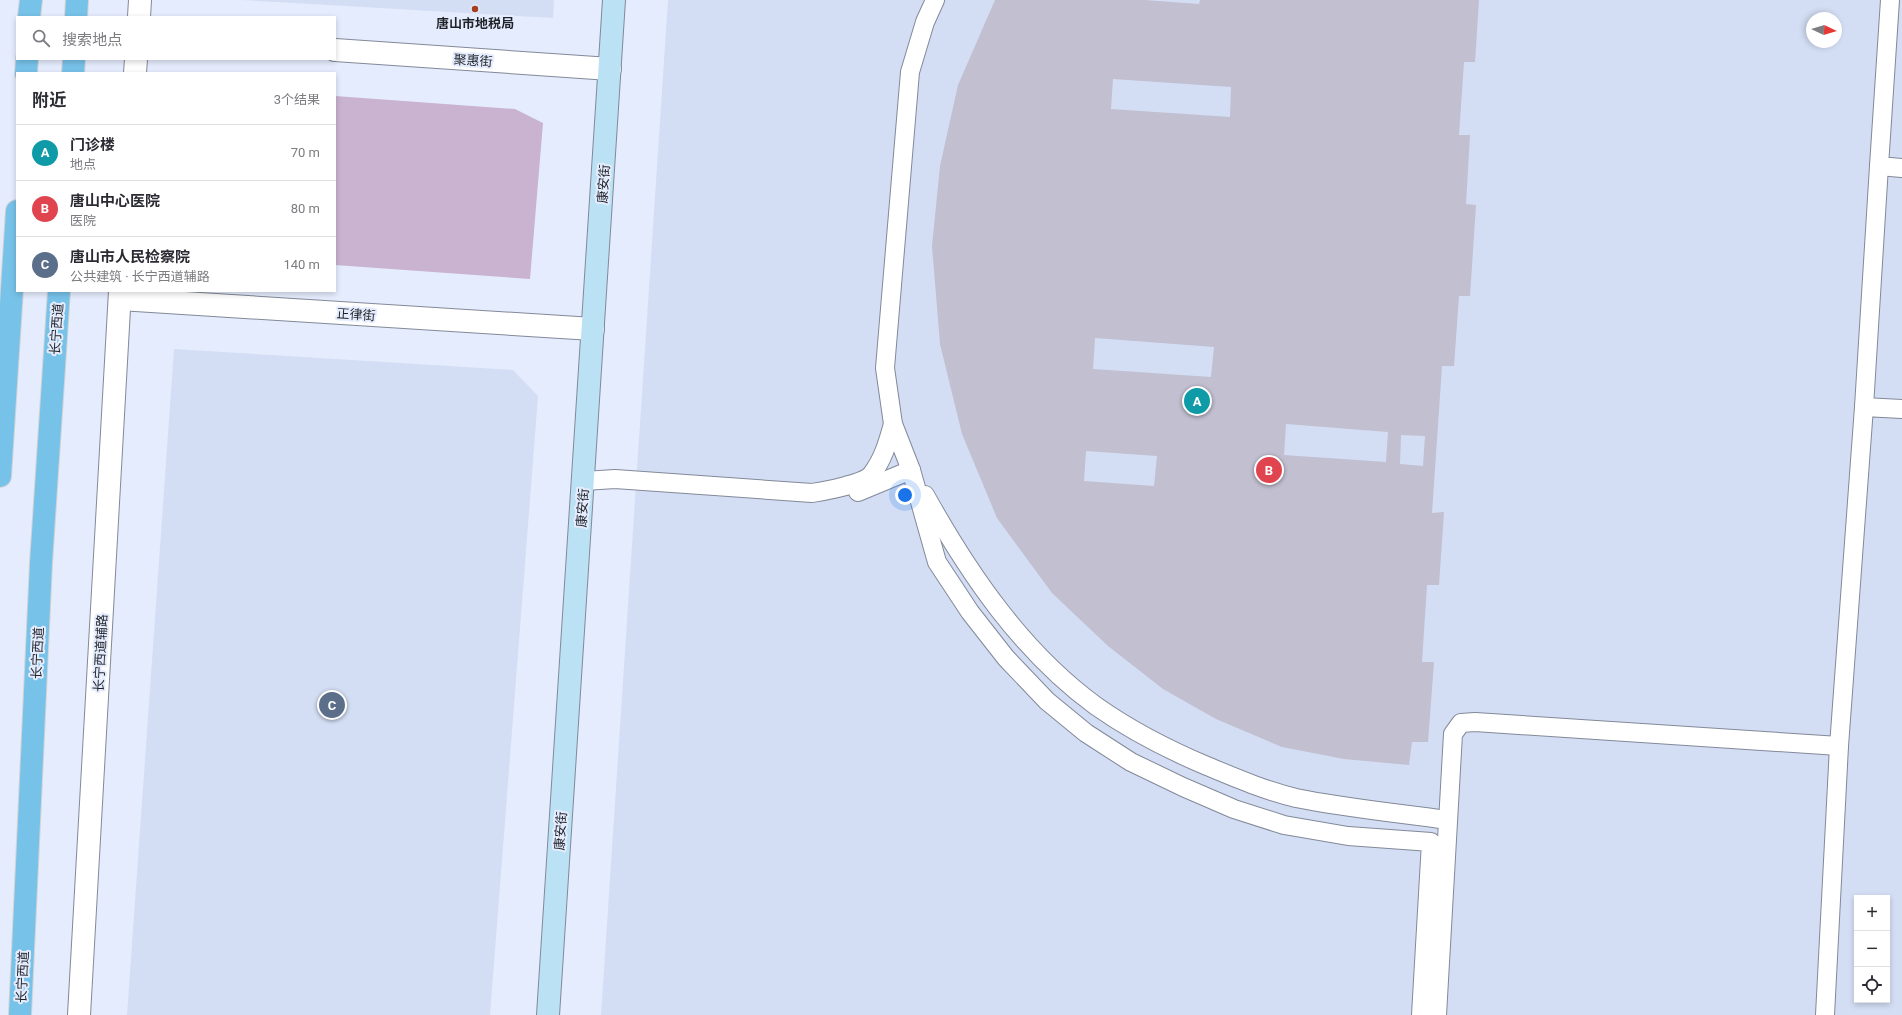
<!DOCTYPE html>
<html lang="zh">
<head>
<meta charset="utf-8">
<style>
	body { margin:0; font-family:Roboto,"Noto Sans SC",sans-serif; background:#f2f2f3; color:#2b2b33 }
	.controls { position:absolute; right:12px; bottom:12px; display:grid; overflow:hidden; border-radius:0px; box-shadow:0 2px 6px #0003 }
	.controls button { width:36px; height:36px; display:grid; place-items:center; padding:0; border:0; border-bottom:1px solid #e1e1e2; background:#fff; color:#2b2b33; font:20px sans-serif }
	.compass { position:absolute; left:1806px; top:12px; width:36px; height:36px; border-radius:50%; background:#fff; box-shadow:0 2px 6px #0003; rotate:94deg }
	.you { position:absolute; left:905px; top:495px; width:14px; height:14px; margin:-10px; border:3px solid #fff; border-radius:50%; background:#1a73e8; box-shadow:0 0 0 6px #1a73e833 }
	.badge { display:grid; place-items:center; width:26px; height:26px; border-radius:50%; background:#111827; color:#fff; font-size:13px; font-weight:700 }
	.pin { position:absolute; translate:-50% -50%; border:2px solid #fff; box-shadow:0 1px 4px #0006 }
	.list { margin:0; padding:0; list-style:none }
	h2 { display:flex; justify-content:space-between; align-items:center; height:52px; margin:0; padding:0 16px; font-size:17px }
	h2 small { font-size:13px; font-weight:400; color:#7c7c81 }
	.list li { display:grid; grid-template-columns:26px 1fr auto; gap:12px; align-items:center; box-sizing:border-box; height:56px; padding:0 16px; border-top:1px solid #e1e1e2 }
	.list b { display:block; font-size:15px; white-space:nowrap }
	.list p { margin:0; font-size:13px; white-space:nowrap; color:#7c7c81 }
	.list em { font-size:13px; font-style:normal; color:#7c7c81 }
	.icon { flex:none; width:22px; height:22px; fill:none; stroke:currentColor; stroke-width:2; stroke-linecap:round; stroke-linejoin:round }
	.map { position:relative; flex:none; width:1902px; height:1015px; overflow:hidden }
	.search { position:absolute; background:#fff; box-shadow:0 2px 6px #0003; left:16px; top:16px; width:320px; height:44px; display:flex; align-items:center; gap:10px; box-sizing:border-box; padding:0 14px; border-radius:0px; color:#7c7c81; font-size:15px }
	.panel { position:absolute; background:#fff; box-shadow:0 2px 6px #0003; left:16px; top:72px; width:320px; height:220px; border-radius:0px }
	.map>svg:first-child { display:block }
	.built { fill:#d3def4; fill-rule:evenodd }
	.park { fill:#c9b3d0 }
	.building { fill:#c1bfd0; fill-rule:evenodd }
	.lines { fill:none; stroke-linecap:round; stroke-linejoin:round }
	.lane-casing { stroke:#828998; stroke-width:20 }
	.street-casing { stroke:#828998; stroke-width:24 }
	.secondary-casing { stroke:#828998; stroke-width:24 }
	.primary-casing { stroke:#d2d3d4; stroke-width:24 }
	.lane { stroke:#fff; stroke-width:18 }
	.street { stroke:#fff; stroke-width:22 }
	.secondary { stroke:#bbe1f4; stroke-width:22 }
	.primary { stroke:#77c2e9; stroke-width:22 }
	.poi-dot { fill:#a63f1e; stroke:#e5ecfd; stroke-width:1.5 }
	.labels { text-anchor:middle; stroke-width:4; stroke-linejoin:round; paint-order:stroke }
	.poi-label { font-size:13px; font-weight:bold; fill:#1f2228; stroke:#e5ecfd }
	.street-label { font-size:13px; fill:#1f2228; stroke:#e5ecfd }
</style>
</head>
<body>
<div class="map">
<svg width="1902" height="1015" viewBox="0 0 1902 1015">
	<rect width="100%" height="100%" fill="#e5ecfd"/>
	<g class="built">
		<polygon points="241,0 554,0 553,18"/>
		<path d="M 668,0 L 1902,0 L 1902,1015 L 601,1015 ZM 1812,18 L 1836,18 L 1836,42 L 1812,42 ZM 1857,898 L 1887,898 L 1887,1000 L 1857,1000 Z"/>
		<polygon points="174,349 513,370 538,396 490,1015 127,1015"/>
	</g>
	<polygon class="park" points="335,96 515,109 543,123 530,279 335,265"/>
	<path class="building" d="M 995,0 L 1145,0 L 1199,4 L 1200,0 L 1479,0 L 1475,62 L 1464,62 L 1459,135 L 1470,135 L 1466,204 L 1476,205 L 1470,296 L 1459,296 L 1454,366 L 1442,366 L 1432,513 L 1444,512 L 1439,585 L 1427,585 L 1422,662 L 1434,662 L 1428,742 L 1412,742 L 1409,765 L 1344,759 L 1282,747 L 1216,719 L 1163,689 L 1108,646 L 1052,593 L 997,518 L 962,434 L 940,344 L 932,246 L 940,166 L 958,85 ZM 1113,79 L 1231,87 L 1230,117 L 1111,109 ZM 1095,338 L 1214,347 L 1211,377 L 1093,369 ZM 1286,424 L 1388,432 L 1386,462 L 1284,455 ZM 1401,435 L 1425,436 L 1423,466 L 1400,464 ZM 1086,451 L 1157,456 L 1154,486 L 1084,481 Z"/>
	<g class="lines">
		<defs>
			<g id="lane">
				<polyline points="935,0 925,22 910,72 885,368 893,424 911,470 937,562 970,612 1006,658 1047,701 1086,733 1131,762 1183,787 1234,809 1284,825 1348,836 1431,842 1421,1015"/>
				<polyline points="1890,0 1879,166 1902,168"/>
				<polyline points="1864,407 1879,166"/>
				<path d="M 584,481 L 615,479 L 812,493 C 824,491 863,484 871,475 C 883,460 888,442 893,424"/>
				<polyline points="858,492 911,470"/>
				<path d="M 925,495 C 969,574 1022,652 1096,706 C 1130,730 1169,750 1207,766 C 1236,778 1266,791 1296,798 C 1346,808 1397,813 1447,820"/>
				<polyline points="1437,1015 1453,734 1461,723 1475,722 1839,746"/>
				<polyline points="1825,1015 1839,746 1864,407 1902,409"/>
			</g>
			<g id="street">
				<polyline points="139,17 140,0"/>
				<polyline points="335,50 610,69"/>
				<polyline points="135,73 136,59"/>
				<polyline points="120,299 593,329"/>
				<polyline points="79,1015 120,291"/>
			</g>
			<polyline id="secondary" points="548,1015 614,0"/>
			<g id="primary">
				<polyline points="29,17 31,0"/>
				<polyline points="76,17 77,0"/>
				<polyline points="26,73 27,59"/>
				<polyline points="73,73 74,59"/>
				<polyline points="0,476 17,211"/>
				<polyline points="20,1015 41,563 59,291"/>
			</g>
		</defs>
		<use href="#lane" class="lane-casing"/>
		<use href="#street" class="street-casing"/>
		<use href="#secondary" class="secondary-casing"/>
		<use href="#primary" class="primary-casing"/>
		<use href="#lane" class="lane"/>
		<use href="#street" class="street"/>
		<use href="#secondary" class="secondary"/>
		<use href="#primary" class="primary"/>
	</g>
	<circle class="poi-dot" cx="475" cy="9" r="4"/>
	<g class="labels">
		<g class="poi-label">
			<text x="475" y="28">唐山市地税局</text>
		</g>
		<g class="street-label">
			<text transform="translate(473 60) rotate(4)" y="5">聚惠街</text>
			<text transform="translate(603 184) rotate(-86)" y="5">康安街</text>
			<text transform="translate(356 314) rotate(4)" y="5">正律街</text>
			<text transform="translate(56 329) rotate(-86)" y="5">长宁西道</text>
			<text transform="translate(582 508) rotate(-86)" y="5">康安街</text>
			<text transform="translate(37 653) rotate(-87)" y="5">长宁西道</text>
			<text transform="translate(100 653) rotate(-87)" y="5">长宁西道辅路</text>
			<text transform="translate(560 831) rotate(-86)" y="5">康安街</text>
			<text transform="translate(22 977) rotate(-87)" y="5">长宁西道</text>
		</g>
	</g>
</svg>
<div class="controls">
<button>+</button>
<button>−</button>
<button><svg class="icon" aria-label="locate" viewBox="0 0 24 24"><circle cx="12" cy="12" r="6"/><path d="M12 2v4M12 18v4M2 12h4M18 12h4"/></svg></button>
</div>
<svg class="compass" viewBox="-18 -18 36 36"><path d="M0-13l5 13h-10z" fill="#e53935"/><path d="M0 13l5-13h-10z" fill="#7c7c81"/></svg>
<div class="you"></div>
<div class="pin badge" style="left:1197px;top:401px;background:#0f9aa8">A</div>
<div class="pin badge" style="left:1269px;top:470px;background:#e0444e">B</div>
<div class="pin badge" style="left:332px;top:705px;background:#5c6f8a">C</div>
<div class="search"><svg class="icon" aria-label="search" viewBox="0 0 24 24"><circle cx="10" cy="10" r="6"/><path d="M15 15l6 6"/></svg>搜索地点</div>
<section class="panel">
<h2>附近<small>3个结果</small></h2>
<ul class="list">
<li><span class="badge" style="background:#0f9aa8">A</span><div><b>门诊楼</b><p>地点</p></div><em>70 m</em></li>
<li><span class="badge" style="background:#e0444e">B</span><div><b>唐山中心医院</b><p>医院</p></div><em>80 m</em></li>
<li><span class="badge" style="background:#5c6f8a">C</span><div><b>唐山市人民检察院</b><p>公共建筑 · 长宁西道辅路</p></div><em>140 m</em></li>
</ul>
</section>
</div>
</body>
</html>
